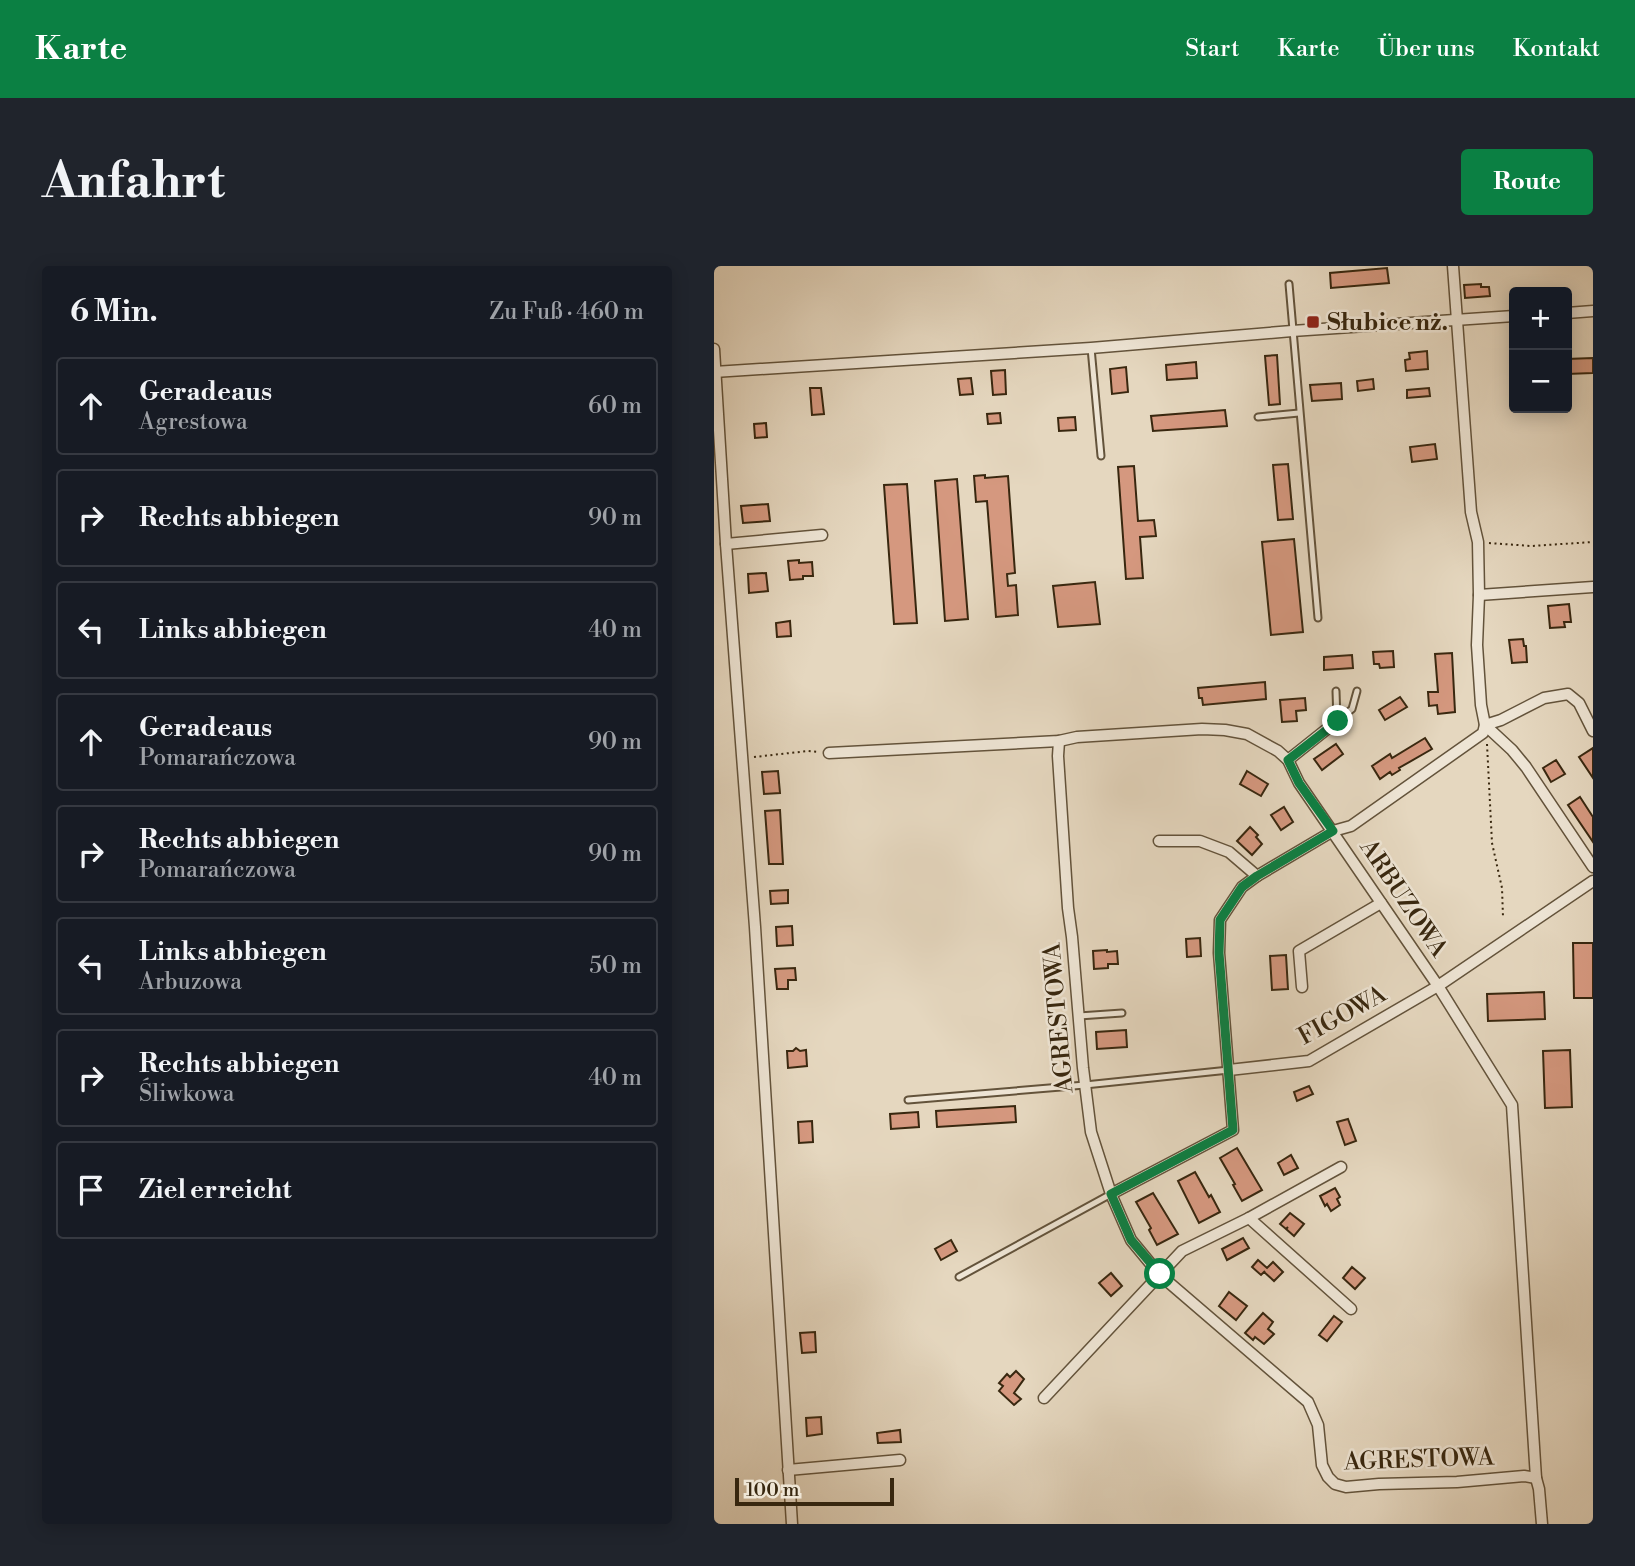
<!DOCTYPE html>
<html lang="de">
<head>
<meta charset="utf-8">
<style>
	body { margin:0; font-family:"Libre Bodoni",serif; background:#20242c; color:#f1f3f6 }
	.controls { position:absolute; right:21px; top:21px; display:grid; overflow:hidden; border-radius:7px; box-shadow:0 4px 18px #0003 }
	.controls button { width:63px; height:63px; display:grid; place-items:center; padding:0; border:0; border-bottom:2px solid #363941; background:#171b24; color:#f1f3f6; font:35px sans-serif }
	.scale { position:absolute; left:21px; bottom:18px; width:159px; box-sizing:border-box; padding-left:7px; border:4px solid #38270f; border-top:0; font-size:19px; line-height:24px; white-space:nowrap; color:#38270f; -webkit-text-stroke:5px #eee5d5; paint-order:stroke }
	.stop { position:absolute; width:21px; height:21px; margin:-16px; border:5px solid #0b8043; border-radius:50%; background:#fff }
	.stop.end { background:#0b8043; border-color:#fff; box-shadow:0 2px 7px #0008 }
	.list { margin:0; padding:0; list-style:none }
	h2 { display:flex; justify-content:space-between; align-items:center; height:91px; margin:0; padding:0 28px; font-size:30px }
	h2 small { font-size:23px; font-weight:400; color:#9ea1a6 }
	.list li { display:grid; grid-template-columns:46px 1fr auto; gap:21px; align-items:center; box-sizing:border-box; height:98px; margin:0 14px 14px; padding:0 14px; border:2px solid #363941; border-radius:7px }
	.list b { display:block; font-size:26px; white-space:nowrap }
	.list p { margin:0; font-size:23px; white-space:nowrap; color:#9ea1a6 }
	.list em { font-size:23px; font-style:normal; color:#9ea1a6 }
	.icon { flex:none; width:38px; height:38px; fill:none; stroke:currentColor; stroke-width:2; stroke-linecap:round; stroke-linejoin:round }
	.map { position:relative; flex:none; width:879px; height:1258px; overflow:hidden; border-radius:7px }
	header { display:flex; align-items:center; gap:42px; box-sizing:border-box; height:98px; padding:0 35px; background:#0b8043; color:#fff }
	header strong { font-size:33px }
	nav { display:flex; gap:38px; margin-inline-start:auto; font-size:24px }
	.intro { display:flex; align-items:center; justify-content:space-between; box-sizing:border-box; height:168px; padding:0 42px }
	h1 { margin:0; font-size:49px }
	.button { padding:18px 32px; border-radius:7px; background:#0b8043; color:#fff; font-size:24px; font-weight:700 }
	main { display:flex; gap:42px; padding:0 42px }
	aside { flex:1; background:#171b24; border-radius:7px; box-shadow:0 4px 18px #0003 }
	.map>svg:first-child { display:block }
	.building { fill:#d5987f; stroke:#38270f; stroke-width:2 }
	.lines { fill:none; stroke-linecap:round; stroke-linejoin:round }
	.service-casing { stroke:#63533b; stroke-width:9 }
	.minor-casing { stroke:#63533b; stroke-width:13 }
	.path { stroke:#38270f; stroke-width:2; stroke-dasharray:2 3.5; stroke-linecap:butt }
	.service { stroke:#eee5d5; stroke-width:5 }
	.minor { stroke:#eee5d5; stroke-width:10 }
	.route { stroke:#0b8043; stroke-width:9 }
	.poi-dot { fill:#8f2418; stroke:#eee5d5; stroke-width:2.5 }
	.labels { text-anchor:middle; stroke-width:5; stroke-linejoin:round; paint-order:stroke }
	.poi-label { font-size:24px; font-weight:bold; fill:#38270f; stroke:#eee5d5; text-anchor:start }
	.street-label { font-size:24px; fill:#38270f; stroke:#eee5d5 }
</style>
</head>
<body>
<header>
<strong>Karte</strong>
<nav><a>Start</a><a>Karte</a><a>Über uns</a><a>Kontakt</a></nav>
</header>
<div class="intro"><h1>Anfahrt</h1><a class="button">Route</a></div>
<main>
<aside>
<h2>6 Min.<small>Zu Fuß · 460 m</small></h2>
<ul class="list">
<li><svg class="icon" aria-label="ahead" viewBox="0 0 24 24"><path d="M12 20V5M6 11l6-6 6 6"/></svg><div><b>Geradeaus</b><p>Agrestowa</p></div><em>60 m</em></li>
<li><svg class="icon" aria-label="right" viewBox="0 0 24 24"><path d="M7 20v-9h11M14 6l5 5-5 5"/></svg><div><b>Rechts abbiegen</b></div><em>90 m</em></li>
<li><svg class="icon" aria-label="left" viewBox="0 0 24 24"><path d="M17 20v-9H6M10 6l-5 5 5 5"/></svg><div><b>Links abbiegen</b></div><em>40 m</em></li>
<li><svg class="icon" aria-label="ahead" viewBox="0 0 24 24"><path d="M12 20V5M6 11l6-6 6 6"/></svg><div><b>Geradeaus</b><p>Pomarańczowa</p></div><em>90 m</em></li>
<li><svg class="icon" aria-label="right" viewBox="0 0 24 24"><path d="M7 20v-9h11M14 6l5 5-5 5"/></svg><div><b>Rechts abbiegen</b><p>Pomarańczowa</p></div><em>90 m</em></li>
<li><svg class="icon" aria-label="left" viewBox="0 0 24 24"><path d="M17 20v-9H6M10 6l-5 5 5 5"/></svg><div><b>Links abbiegen</b><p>Arbuzowa</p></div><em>50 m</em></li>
<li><svg class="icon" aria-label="right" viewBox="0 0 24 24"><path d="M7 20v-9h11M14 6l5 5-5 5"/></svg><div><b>Rechts abbiegen</b><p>Śliwkowa</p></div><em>40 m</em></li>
<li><svg class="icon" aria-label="arrive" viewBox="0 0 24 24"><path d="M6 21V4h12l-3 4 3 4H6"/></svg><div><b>Ziel erreicht</b></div></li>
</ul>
</aside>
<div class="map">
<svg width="879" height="1258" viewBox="0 0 879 1258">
	<rect width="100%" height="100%" fill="#e5d7bf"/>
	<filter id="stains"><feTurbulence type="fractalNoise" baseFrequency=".00286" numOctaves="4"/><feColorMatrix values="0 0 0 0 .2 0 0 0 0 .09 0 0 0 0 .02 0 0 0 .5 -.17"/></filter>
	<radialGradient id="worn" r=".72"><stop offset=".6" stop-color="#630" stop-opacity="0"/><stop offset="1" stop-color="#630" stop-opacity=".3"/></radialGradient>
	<g class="building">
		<polygon points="673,2 675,17 617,22 616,7"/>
		<polygon points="767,18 767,21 775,21 776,30 751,32 750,19"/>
		<polygon points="713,85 714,103 692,105 691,94 696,93 695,87"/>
		<polygon points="563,89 566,138 555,139 551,90"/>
		<polygon points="879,92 879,107 853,108 853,93"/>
		<polygon points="482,96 483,112 453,114 452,99"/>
		<polygon points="412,101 414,126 398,128 396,103"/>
		<polygon points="291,104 292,128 279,129 277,105"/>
		<polygon points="257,112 259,128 246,129 244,113"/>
		<polygon points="659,113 660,123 644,125 643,115"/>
		<polygon points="627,117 628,133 598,135 596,119"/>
		<polygon points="96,122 107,122 110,148 98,149"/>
		<polygon points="715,122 716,130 693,132 693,124"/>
		<polygon points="511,144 513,160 439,165 437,150"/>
		<polygon points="286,147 287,157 274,158 273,148"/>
		<polygon points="361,151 362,164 345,165 344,152"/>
		<polygon points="52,157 53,171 41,172 40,158"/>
		<polygon points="721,178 723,193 698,196 696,181"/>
		<polygon points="574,198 579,253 564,254 559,199"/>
		<polygon points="420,200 424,255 440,254 442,270 426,271 429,312 412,313 404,201"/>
		<polygon points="271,209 271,212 294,210 301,307 293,308 294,320 302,319 304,349 282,351 273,235 262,236 260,210"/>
		<polygon points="243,213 254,353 231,355 221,215"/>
		<polygon points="193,218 203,357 180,358 170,219"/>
		<polygon points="54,238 56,255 29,257 27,240"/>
		<polygon points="580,273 589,366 557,369 548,276"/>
		<polygon points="85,294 85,297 98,296 99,310 89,310 89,313 76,314 74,295"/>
		<polygon points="52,307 54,325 35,327 34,308"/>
		<polygon points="381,316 386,358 344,361 339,320"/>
		<polygon points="855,338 857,356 850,356 851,361 836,362 834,340"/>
		<polygon points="76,355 77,370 63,371 62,357"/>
		<polygon points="809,373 810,380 812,380 813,396 798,397 795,374"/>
		<polygon points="679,385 680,401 666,402 665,398 660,398 659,386"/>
		<polygon points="738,387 741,446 724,448 723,439 715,440 714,426 724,426 721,388"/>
		<polygon points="638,389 639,402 610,404 610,391"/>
		<polygon points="551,416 552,433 489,439 488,432 485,432 484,422"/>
		<polygon points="686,431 693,441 671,454 665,444"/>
		<polygon points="591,432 592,444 582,445 583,455 568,456 566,434"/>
		<polygon points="711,472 718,483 685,502 686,504 678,509 676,506 666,513 658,500 676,488 678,492"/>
		<polygon points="622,478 629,488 608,504 600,493"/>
		<polygon points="879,482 879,512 865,491"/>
		<polygon points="842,494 851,508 837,516 829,502"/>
		<polygon points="64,505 66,527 50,528 48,506"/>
		<polygon points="533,505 554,518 547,530 526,518"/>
		<polygon points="866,531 879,551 879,576 854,539"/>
		<polygon points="570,541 579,556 567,564 557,549"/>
		<polygon points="66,544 69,598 55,598 51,545"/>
		<polygon points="536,561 544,569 542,571 548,578 538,589 523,575"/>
		<polygon points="74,624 74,637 57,638 56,625"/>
		<polygon points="78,660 79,679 63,680 62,661"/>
		<polygon points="486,672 487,690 473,691 472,673"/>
		<polygon points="859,677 879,677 879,732 860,732"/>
		<polygon points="393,684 393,686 403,685 404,698 394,698 394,702 380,703 379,685"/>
		<polygon points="572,689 574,723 558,724 556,690"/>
		<polygon points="81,702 82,714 74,714 74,723 63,723 61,703"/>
		<polygon points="830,726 831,753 774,755 773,728"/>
		<polygon points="412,764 413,781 383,783 382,766"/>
		<polygon points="82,782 86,785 92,784 93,800 74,802 73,785 79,785"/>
		<polygon points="856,784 858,841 831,842 829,785"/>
		<polygon points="595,820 599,828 583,835 580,826"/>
		<polygon points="301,840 302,856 223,861 222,845"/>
		<polygon points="204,846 205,861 177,863 176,848"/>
		<polygon points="634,853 642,875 631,879 623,856"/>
		<polygon points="98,855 99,876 85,877 84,856"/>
		<polygon points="523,882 548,924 528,935 519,919 521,918 506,892"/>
		<polygon points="577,889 584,902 570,909 564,897"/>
		<polygon points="481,906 495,931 497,929 506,946 485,957 464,915"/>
		<polygon points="621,922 626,931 623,933 626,939 617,945 613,938 611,940 606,930"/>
		<polygon points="439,927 464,968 443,979 435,964 437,962 422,936"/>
		<polygon points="576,947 590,958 580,970 572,963 574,961 572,963 566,958"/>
		<polygon points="529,972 535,982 513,994 508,983"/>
		<polygon points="237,974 243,985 227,994 221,983"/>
		<polygon points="544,994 553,1002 559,996 569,1006 560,1015 550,1006 551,1005 547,1009 538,1001"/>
		<polygon points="638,1001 651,1012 641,1023 629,1012"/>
		<polygon points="397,1007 408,1020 397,1030 385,1017"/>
		<polygon points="515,1026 533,1040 522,1054 505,1040"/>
		<polygon points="549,1047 559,1056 554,1063 560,1068 550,1078 541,1071 539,1074 531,1067"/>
		<polygon points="620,1050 628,1056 613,1075 605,1069"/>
		<polygon points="101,1066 102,1086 88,1087 86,1067"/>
		<polygon points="302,1105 310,1113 300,1127 307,1133 300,1139 285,1125 289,1120 285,1117 293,1108 296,1111"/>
		<polygon points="107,1151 108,1168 93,1170 92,1152"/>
		<polygon points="186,1164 187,1176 164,1177 163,1167"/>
	</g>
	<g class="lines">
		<defs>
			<g id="service">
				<polyline points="575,18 604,352"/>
				<polyline points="377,82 387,190"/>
				<polyline points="544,151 585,147"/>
				<polyline points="622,425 623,455 638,443 643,425"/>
				<polyline points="365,750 408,747"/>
				<polyline points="194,834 371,819 515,804"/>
				<polyline points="245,1011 397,928"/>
			</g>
			<g id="minor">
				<polyline points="739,0 757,246 764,276 765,329 763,379 767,439 771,459 798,484 812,501 879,601"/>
				<polyline points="853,47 879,45"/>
				<polyline points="0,83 12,278 41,661 78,1258"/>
				<polyline points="0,106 377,82 578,65 800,50"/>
				<polyline points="12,278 108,269"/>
				<polyline points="765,329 879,321"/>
				<polyline points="345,475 344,490 354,642 358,671 369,802 377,866 397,928 417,974 445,1008 594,1136 604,1159 608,1199 614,1211 621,1218 632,1221 665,1218 743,1216 810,1210 822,1212"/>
				<polyline points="115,487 345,475 363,471 488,463 511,464 533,468 564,485 574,494 585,517 724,720 798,839 822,1212 825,1223 828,1258"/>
				<polyline points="574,494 623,455"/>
				<polyline points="445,575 486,575 515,586 543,610"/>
				<polyline points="588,721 585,685 667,637"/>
				<polyline points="515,804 595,795 724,720 879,615"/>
				<polyline points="397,928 519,864 505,687 506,654 528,621 543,610 619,565 637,560 769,467 771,459 787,454 830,432 854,428 865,437 879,465"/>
				<polyline points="535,952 637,1043"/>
				<polyline points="330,1132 468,985 535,952 627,901"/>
				<polyline points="74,1204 186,1194"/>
			</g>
		</defs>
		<use href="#service" class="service-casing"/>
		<use href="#minor" class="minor-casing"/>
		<g class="path">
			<polyline points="775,277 817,280 879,276"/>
			<polyline points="773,478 778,577 788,622 789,651"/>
			<polyline points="40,491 94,485 104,486"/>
		</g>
		<use href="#service" class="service"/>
		<use href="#minor" class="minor"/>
	</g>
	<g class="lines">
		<polyline class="route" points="446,1008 417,974 397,928 519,864 505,687 506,654 528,621 543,610 619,565 585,517 574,494 624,455"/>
	</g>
	<rect class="poi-dot" x="592" y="49" width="14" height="14" rx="3.5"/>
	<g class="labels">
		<g class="poi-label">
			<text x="613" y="64">Słubice nż.</text>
		</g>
		<g class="street-label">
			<text transform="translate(690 632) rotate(56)" y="8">ARBUZOWA</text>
			<text transform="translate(628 749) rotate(-29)" y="8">FIGOWA</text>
			<text transform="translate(344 752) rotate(-95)" y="8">AGRESTOWA</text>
			<text transform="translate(705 1193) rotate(-2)" y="8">AGRESTOWA</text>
		</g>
	</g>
	<rect width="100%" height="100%" filter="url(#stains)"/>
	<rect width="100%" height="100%" fill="url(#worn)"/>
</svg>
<div class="controls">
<button>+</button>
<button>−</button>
</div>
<div class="scale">100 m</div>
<div class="stop" style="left:446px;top:1008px"></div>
<div class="stop end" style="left:624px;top:455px"></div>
</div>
</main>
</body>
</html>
